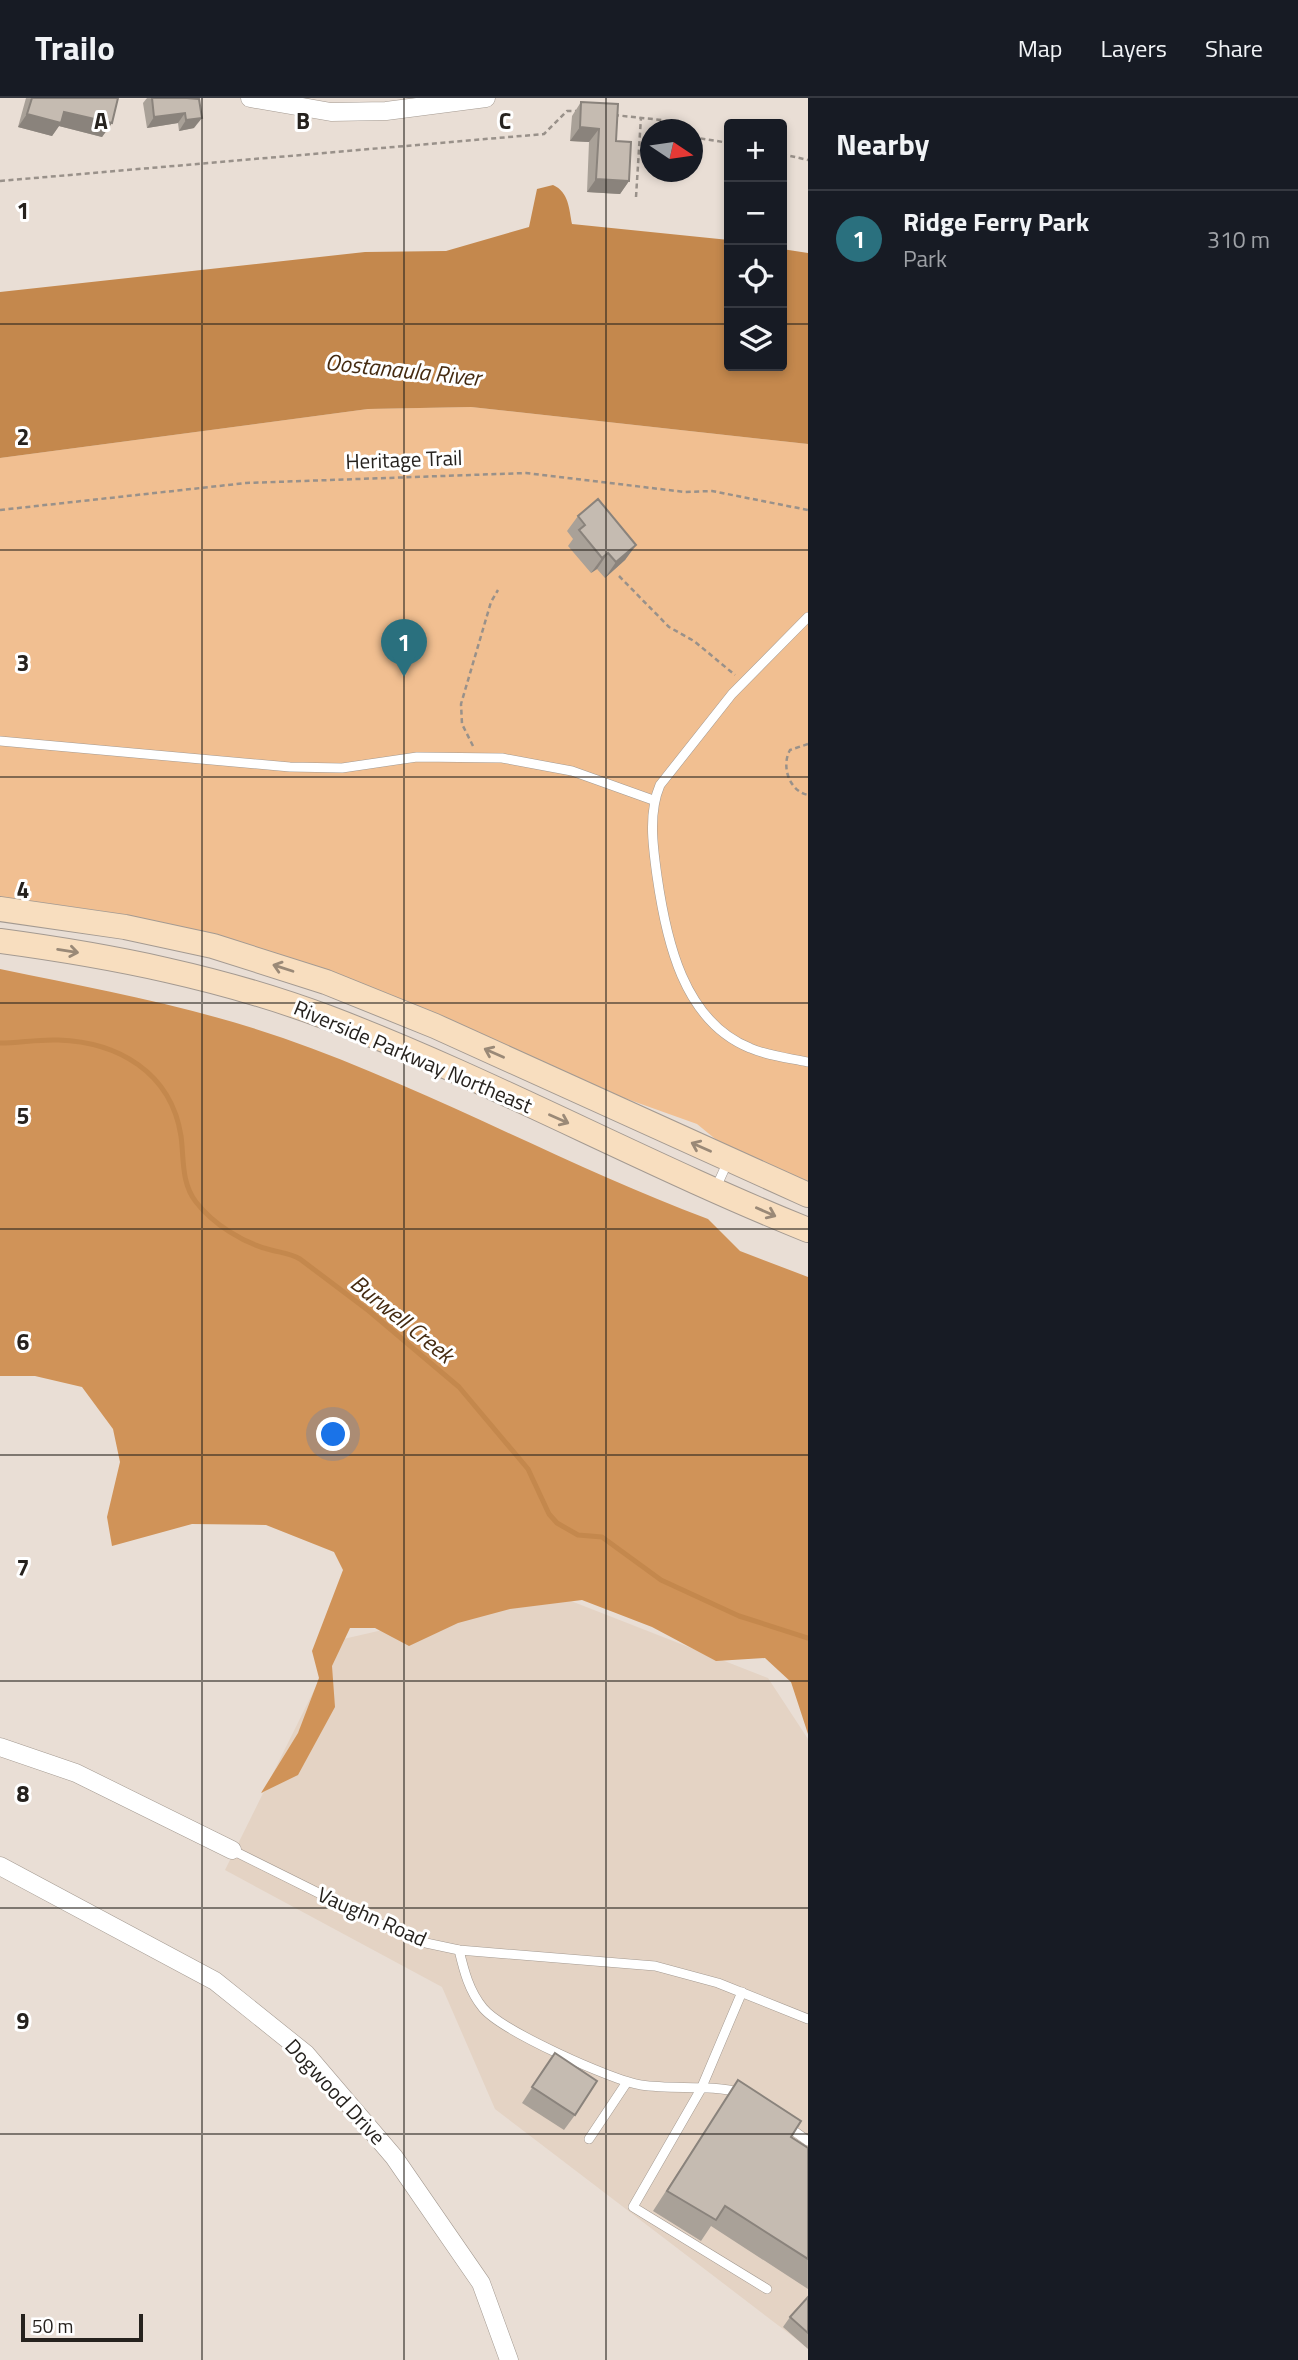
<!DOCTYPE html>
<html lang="en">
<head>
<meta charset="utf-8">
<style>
	body { margin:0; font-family:"Titillium Web",sans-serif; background:#242831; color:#f1f3f6 }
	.controls { position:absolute; right:21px; top:21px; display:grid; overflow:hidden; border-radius:7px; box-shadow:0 4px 10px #0003 }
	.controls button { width:63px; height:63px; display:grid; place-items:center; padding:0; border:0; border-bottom:2px solid #363941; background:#171b24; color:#f1f3f6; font:35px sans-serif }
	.compass { position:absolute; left:640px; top:21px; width:63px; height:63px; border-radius:50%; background:#171b24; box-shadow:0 4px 10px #0003; rotate:103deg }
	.scale { position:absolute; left:21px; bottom:18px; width:122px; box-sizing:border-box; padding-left:7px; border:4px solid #26221e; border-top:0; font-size:19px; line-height:24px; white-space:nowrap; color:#26221e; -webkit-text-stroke:5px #fff; paint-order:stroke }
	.you { position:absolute; left:334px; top:1337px; width:24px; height:24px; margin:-18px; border:5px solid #fff; border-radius:50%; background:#1a73e8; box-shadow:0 0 0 10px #1a73e833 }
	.badge { display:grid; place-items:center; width:46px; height:46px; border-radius:50%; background:#2a707e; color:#fff; font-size:23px; font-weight:700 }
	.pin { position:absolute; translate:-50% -58px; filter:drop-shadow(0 2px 4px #0008) }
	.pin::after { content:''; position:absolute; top:37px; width:24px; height:21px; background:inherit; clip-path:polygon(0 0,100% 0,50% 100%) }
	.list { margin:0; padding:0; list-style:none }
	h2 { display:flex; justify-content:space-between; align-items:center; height:91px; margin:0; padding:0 28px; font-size:30px }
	h2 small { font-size:23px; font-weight:400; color:#9ea1a6 }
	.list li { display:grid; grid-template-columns:46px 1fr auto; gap:21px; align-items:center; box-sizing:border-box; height:98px; padding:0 28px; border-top:2px solid #363941 }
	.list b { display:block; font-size:26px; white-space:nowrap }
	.list p { margin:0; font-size:23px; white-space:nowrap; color:#9ea1a6 }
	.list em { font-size:23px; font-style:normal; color:#9ea1a6 }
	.icon { flex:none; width:38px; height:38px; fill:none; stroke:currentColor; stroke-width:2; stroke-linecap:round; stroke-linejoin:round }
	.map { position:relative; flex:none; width:808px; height:2262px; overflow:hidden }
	header { display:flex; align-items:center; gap:42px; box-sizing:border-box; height:98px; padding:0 35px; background:#171b24; border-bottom:2px solid #363941 }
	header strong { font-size:33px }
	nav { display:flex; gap:38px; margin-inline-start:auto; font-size:24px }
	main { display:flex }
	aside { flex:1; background:#171b24 }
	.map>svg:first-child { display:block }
	.built { fill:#e4d3c4 }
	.green { fill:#f1bf91 }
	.forest { fill:#d09358 }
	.water { fill:#c4884d }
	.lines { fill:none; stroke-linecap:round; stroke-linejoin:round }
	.stream { stroke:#c4884d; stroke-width:5 }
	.lane-casing { stroke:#a49a91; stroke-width:10 }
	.street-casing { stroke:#a49a91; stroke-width:19 }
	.secondary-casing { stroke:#a49a91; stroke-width:26 }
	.path { stroke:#99918a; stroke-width:2.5; stroke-dasharray:5 3.5; stroke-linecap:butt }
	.lane { stroke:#fff; stroke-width:9 }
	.street { stroke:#fff; stroke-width:18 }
	.secondary { stroke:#f8debf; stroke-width:24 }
	.wall { fill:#a9a198 }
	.shaded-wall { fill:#8a837c }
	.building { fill:#c5bbb1; stroke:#8a837c; stroke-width:2 }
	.oneway { stroke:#9a8977 }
	.grid { fill:none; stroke:#26221e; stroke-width:2; stroke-opacity:0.55 }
	.labels { text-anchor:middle; stroke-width:6; stroke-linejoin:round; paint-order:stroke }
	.street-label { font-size:21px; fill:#26221e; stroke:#fff }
	.water-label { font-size:23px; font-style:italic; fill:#452b11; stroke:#fff }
	.grid-label { font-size:23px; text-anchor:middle; font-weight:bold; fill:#26221e; stroke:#fff; stroke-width:6; stroke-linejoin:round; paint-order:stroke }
</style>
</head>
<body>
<header>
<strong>Trailo</strong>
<nav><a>Map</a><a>Layers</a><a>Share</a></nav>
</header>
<main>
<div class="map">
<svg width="808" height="2262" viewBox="0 0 808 2262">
	<rect width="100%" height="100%" fill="#e9ded5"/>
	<polygon class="built" points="548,1494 768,1580 808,1641 808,2250 495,2011 442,1889 225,1772 339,1542"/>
	<polygon class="green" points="471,309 808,346 808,1084 719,1044 697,1026 599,991 200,835 102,813 0,799 0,360 368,311"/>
	<path class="forest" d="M 0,871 C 96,891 191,908 283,940 C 429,991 564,1067 708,1121 L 740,1153 L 808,1179 L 808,1636 L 791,1584 L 765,1560 L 716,1563 L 652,1529 L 582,1502 L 510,1511 L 458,1525 L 409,1548 L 375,1530 L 350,1530 L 332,1568 L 335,1609 L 298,1677 L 261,1695 L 298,1635 L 319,1580 L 312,1553 L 343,1472 L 334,1454 L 266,1427 L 192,1426 L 112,1448 L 107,1419 L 120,1364 L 113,1331 L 82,1289 L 35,1278 L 0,1278 Z"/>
	<path class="water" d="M 553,87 C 569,94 569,111 572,126 L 729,142 L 729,268 L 782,268 L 782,151 L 808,155 L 808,346 L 471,309 L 368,311 L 0,360 L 0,194 L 365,154 L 446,153 L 529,129 L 537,91 Z"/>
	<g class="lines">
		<path class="stream" d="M 0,945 C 19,945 39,941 58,942 C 118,944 171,974 181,1038 C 184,1060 181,1085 196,1104 C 213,1126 243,1145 271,1152 C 282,1155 290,1155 300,1161 L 369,1213 L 459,1289 L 528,1371 L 549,1416 L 557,1425 L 578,1437 L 602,1439 L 661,1482 L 739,1518 L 808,1540"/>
		<defs>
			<g id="lane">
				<path d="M 808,519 L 732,596 L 660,687 C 648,715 653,749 657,778 C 666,841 683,923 750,950 C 768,958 789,960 808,964"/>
				<polyline points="0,643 290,669 342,670 417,659 502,660 572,673 653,702"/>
				<polyline points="715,1092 728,1063"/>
				<polyline points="232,1752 393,1832 426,1845 459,1852 655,1868 718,1885 808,1921"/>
				<path d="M 459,1852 C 464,1873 469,1893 483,1910 C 502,1933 611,1982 641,1987 C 674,1992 710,1986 742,1995"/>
				<polyline points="742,1894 701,1991 633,2109 767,2191"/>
				<polyline points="787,2028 808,2043"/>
				<polyline points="589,2041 627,1984"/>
			</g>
			<g id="street">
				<polyline points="250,0 331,14 386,13 486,0"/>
				<polyline points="0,1649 76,1675 232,1752"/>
				<polyline points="0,1768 215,1883 306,1956 394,2059 481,2185 509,2262"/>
			</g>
			<g id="secondary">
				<polyline points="0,811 125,829 213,848 326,884 435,928 808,1097"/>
				<path d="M 0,843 C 112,858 223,880 329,920 C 492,982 646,1067 808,1132"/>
			</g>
		</defs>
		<use href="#lane" class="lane-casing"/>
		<use href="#street" class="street-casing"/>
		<use href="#secondary" class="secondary-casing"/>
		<g class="path">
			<polyline points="614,17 662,22 677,32"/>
			<polyline points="692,39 729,45"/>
			<polyline points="782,56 808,62"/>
			<polyline points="0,83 544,36 567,13 576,13"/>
			<polyline points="636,99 641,19"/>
			<polyline points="0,412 246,385 526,375 685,394 712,393 808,412"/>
			<polyline points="619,478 669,529 694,543 735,577"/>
			<path d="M 808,646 L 790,652 C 781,668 789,693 808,697"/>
			<polyline points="473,648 462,626 461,606 491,504 498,492"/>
		</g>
		<use href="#lane" class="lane"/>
		<use href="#street" class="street"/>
		<use href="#secondary" class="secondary"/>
	</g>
	<g class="wall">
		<polygon points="26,0 118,0 112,25 102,39 59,28 52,38 18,29"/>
		<polygon points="147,0 187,0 194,30 179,33 178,25 147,30 143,5"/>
		<polygon points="581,4 616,43 629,83 620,96 587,94 589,44 570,43 572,18"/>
		<polygon points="578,418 636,447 625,462 605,480 597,471 591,475 568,448 573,441 567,433"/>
		<polygon points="555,1955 575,2017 564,2032 522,2005"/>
		<polygon points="738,1982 791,2039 808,2050 808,2191 711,2128 701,2143 653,2113"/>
		<polygon points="808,2199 808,2251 783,2229 790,2219"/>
	</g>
	<g class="shaded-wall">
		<polygon points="64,14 112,25 102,39 59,28 52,38 18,29 27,16"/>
		<polygon points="185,15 178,25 147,30 154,19"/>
		<polygon points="202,20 194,30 179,33 186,22"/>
		<polygon points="580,29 599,31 589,44 570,43"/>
		<polygon points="596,81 629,83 620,96 587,94"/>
		<polygon points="636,447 625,462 605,480 616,464"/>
		<polygon points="608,455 597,471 591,475 602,460"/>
	</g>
	<g class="building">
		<polygon points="32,0 118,0 112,25 64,14 61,25 27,16"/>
		<polygon points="152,0 187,0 199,1 202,20 186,22 185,15 154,19"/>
		<polygon points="581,4 618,6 616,43 631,44 629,83 596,81 599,31 580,29"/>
		<polygon points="598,401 636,447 616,464 608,455 602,460 579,432 585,427 578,418"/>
		<polygon points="555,1955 597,1983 575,2017 532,1989"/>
		<polygon points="738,1982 801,2023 791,2039 808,2050 808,2161 725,2108 716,2122 667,2093"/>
		<polygon points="808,2199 808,2235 790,2219"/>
	</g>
	<defs><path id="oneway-shaft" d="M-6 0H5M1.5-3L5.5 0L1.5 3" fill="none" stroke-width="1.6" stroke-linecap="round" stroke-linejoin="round" transform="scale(1.75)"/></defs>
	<g class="oneway">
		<use href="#oneway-shaft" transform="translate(68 853) rotate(9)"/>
		<use href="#oneway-shaft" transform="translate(283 870) rotate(-162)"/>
		<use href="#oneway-shaft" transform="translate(494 955) rotate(-156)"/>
		<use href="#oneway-shaft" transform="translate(559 1021) rotate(24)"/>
		<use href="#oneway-shaft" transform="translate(701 1049) rotate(-156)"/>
		<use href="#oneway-shaft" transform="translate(766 1114) rotate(24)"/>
	</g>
	<path class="grid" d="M 202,0 L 202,2262M 404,0 L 404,2262M 606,0 L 606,2262M 0,226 L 729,226M 782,226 L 808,226M 0,452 L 808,452M 0,679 L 808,679M 0,905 L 808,905M 0,1131 L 808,1131M 0,1357 L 808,1357M 0,1583 L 808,1583M 0,1810 L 808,1810M 0,2036 L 808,2036"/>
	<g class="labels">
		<g class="street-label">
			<text transform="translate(404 362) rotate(-2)" y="7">Heritage Trail</text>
			<text transform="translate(413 959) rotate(23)" y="7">Riverside Parkway Northeast</text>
			<text transform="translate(372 1819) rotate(24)" y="7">Vaughn Road</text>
			<text transform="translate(335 1994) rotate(47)" y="7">Dogwood Drive</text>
		</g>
		<g class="water-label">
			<text transform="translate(403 272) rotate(6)" y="8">Oostanaula River</text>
			<text transform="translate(402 1221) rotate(39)" y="8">Burwell Creek</text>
		</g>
	</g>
	<g class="grid-label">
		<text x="101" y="31">A</text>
		<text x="303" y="31">B</text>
		<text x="505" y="31">C</text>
		<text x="23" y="121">1</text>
		<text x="23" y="347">2</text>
		<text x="23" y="573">3</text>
		<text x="23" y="800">4</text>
		<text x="23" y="1026">5</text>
		<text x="23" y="1252">6</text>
		<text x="23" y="1478">7</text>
		<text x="23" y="1704">8</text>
		<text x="23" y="1931">9</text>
	</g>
</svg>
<div class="controls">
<button>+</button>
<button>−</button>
<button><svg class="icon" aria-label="locate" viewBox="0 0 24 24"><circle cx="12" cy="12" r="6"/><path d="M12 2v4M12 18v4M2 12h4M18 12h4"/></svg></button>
<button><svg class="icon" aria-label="layers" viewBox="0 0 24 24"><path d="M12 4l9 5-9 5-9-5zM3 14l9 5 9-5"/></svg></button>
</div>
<svg class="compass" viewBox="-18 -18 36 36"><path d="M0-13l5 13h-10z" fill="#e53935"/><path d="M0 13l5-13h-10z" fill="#9ea1a6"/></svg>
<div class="scale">50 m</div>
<div class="you"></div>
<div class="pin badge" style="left:404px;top:579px">1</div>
</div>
<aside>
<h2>Nearby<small></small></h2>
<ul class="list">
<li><span class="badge">1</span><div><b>Ridge Ferry Park</b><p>Park</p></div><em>310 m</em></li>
</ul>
</aside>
</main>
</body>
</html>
